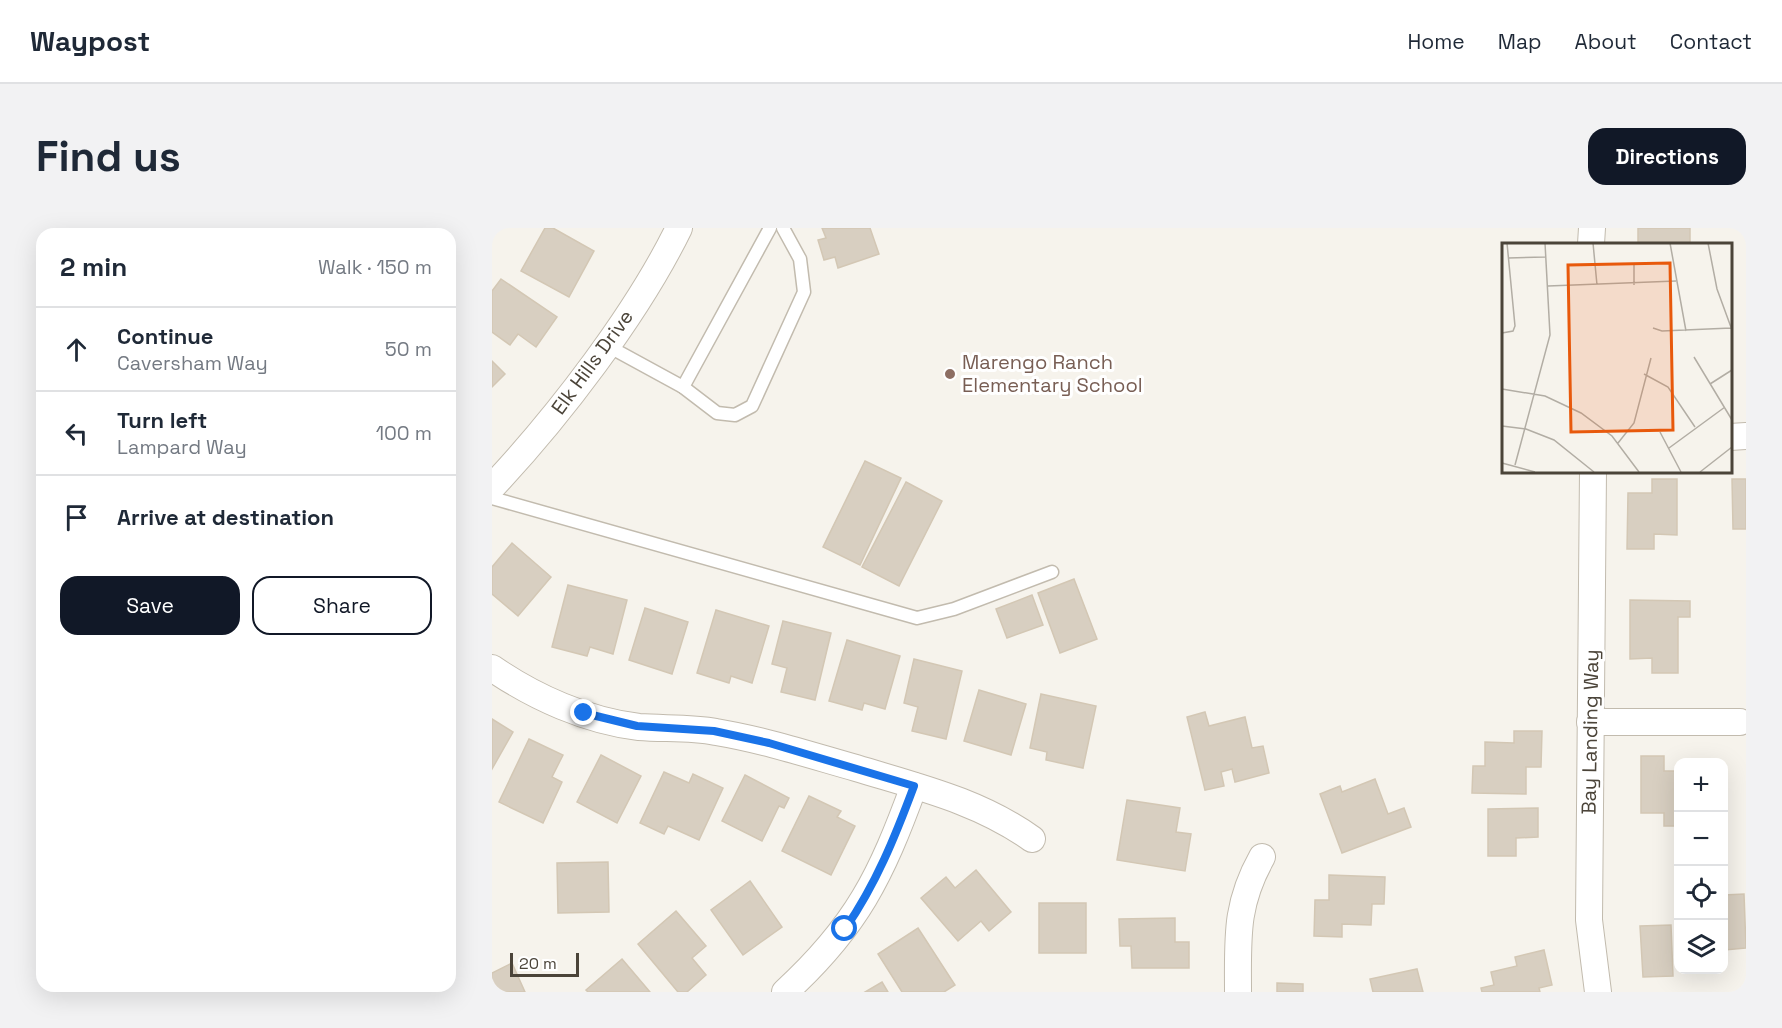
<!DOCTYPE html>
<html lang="en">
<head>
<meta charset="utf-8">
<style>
	body { margin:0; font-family:"Space Grotesk",sans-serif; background:#f2f2f3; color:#1f2937 }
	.controls { position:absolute; right:18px; bottom:18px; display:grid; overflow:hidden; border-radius:12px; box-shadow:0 6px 24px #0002 }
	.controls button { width:54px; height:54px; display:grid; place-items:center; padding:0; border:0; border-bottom:2px solid #e0e1e3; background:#fff; color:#1f2937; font:30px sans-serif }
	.scale { position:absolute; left:18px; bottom:15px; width:69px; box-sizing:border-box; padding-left:6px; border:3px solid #4b4439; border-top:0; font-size:16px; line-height:21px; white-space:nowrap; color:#4b4439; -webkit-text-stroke:4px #fff; paint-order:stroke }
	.stop { position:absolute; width:18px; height:18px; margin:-14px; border:4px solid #1a73e8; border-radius:50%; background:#fff }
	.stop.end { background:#1a73e8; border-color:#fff; box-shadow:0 2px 6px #0008 }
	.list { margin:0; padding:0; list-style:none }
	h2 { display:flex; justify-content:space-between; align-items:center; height:78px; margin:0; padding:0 24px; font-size:26px }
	h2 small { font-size:20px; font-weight:400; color:#747a83 }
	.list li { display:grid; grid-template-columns:39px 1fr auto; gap:18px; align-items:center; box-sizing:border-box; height:84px; padding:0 24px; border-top:2px solid #e0e1e3 }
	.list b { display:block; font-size:22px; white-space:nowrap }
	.list p { margin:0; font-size:20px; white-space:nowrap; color:#747a83 }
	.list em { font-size:20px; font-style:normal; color:#747a83 }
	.actions { display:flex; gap:12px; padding:18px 24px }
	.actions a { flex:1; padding:14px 0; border:2px solid #111827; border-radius:18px; text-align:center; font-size:21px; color:#111827 }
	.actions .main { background:#111827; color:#fff }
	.icon { flex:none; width:33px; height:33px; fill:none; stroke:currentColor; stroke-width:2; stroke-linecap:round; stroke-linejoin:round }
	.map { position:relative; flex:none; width:1254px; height:764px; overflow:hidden; border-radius:18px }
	header { display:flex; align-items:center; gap:36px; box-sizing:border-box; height:84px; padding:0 30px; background:#fff; border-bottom:2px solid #e0e1e3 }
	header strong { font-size:28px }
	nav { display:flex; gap:33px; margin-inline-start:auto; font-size:21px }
	.intro { display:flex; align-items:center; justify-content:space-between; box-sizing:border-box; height:144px; padding:0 36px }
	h1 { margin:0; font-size:42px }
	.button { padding:15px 27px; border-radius:18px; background:#111827; color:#fff; font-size:21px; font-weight:700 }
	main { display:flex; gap:36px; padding:0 36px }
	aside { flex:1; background:#fff; border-radius:18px; box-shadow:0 6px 24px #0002 }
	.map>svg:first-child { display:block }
	.building { fill:#d8cfc1; stroke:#d3c7b4; stroke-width:1.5 }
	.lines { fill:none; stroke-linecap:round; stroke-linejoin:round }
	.lane-casing { stroke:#c2bbae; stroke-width:15 }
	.street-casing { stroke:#c2bbae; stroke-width:28 }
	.lane { stroke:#fff; stroke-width:12 }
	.street { stroke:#fff; stroke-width:26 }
	.route { stroke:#1a73e8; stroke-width:8 }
	.education-dot { fill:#8d6e63; stroke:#fff; stroke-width:2 }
	.labels { text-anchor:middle; stroke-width:6; stroke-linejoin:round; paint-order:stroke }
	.street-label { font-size:20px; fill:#4b4439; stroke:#fff }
	.education-label { font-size:20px; fill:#785e54; stroke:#fff; text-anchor:start }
	.inset-road { fill:none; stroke:#b2ada4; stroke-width:1.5 }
	.view { fill:#e8590c; fill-opacity:0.15; stroke:#e8590c; stroke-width:3 }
	.inset-edge { fill:none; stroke:#4b4439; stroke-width:3 }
</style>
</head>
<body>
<header>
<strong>Waypost</strong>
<nav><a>Home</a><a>Map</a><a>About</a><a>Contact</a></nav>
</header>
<div class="intro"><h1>Find us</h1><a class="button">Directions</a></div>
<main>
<aside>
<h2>2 min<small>Walk · 150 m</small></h2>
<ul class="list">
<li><svg class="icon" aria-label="ahead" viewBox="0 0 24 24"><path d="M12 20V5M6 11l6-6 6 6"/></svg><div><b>Continue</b><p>Caversham Way</p></div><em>50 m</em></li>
<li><svg class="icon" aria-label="left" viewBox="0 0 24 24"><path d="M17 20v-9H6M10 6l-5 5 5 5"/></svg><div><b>Turn left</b><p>Lampard Way</p></div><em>100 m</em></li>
<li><svg class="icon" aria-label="arrive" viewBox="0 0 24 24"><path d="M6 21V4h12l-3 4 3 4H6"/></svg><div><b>Arrive at destination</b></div></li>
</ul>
<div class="actions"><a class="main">Save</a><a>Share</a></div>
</aside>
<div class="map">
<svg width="1254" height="764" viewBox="0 0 1254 764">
	<rect width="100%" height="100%" fill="#f6f3ec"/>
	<g class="building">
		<polygon points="53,0 61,0 102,23 77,69 29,43"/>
		<polygon points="330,0 378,0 387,26 346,40 343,29 332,32 326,12 334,10"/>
		<rect x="1146" y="0" width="52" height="16"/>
		<polygon points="9,51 65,89 44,119 26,106 18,117 0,104 0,63"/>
		<polygon points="0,133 13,146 0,159"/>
		<polygon points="373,233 409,250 368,337 331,319"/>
		<polygon points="1160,251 1185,251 1185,307 1162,306 1162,321 1135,321 1136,265 1160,265"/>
		<polygon points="1240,251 1254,251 1254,301 1241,301"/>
		<polygon points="414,254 450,273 407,358 370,339"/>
		<polygon points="20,315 59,349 26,388 0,366 0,339"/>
		<polygon points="582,351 605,411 568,425 546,365"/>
		<polygon points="76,357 135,372 121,426 98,419 95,428 60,419"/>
		<polygon points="540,367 551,397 515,410 504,381"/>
		<polygon points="1138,372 1198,373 1198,389 1186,389 1186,445 1160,445 1160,430 1138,431"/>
		<polygon points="153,380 196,394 180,446 137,432"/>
		<polygon points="224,382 277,398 260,455 239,448 237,455 205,445"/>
		<polygon points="291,393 339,405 323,472 289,464 295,440 280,436"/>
		<polygon points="355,412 408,428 393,481 372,475 370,482 337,473"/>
		<polygon points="422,431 470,443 454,511 420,503 426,479 412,475"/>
		<polygon points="487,462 534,476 519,527 472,513"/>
		<polygon points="549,466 604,478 591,540 554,532 555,524 538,520"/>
		<polygon points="713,484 717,498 753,489 760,520 771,518 777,545 743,554 740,541 729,544 732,558 713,562 695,489"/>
		<polygon points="0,491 21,504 0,541"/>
		<polygon points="1022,503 1050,503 1049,539 1034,539 1034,566 980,565 981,538 993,538 993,514 1022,515"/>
		<polygon points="37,511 71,527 60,549 70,554 51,595 7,574"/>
		<polygon points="109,527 149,548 125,595 85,574"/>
		<polygon points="1149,528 1172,528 1172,543 1186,543 1186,598 1172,598 1172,585 1149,585"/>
		<polygon points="172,544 197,555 201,546 231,560 207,612 176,598 172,606 148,595"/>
		<polygon points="253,547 297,570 292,580 287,578 270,613 230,593"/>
		<polygon points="883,551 896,586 912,580 919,599 850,625 828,566 848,558 850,564"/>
		<polygon points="317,568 349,583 345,589 363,598 339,647 290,623"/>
		<polygon points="635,572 688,580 684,604 699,606 693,643 625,632"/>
		<polygon points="1046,580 1046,609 1024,610 1024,628 996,628 996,581"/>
		<polygon points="116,634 117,684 66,685 65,635"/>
		<polygon points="484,642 519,684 497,703 489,693 466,713 429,670 454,649 463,660"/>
		<polygon points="837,647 893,649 892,676 880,676 879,697 850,696 850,709 822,708 823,672 837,672"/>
		<polygon points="258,653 290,699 251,727 219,682"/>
		<polygon points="1252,666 1254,720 1233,722 1232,667"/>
		<rect x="547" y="675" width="47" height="50"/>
		<polygon points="184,683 214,718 200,730 214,747 195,764 186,764 146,716"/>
		<polygon points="683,690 683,714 697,714 697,740 640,740 639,718 628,718 627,691"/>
		<polygon points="1179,697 1181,748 1151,749 1148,698"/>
		<polygon points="426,700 463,757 452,764 410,764 386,726"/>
		<polygon points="1052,722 1060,757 1047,760 1048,764 990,764 989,760 1002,757 999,744 1025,738 1023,729"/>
		<polygon points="130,731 158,764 96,764 94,762"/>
		<polygon points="20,735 33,764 0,764 0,745"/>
		<polygon points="925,741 931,764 881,764 878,751"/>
		<polygon points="390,754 396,764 373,764"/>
		<polygon points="785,755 811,756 811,764 785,764"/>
	</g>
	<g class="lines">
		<defs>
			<g id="lane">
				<polyline points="114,117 191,159 225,185 243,187 260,178 312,64 308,31 291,0"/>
				<polyline points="191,159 278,0"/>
				<polyline points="0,270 425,390 462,381 560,344"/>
			</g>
			<g id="street">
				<polyline points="1099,16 1100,0"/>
				<polyline points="1238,209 1254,208"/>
				<polyline points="1101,243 1097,692 1106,764"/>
				<path d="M 0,259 C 66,189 145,86 187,0"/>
				<path d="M 0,440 C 42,469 95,493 147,499 C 172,501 199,499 224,504 C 272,512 318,527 364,540 C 426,559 487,573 540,611"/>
				<polyline points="1098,494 1248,494"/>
				<path d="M 293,764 C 365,698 389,648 422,558"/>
				<path d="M 746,764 C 746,710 743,677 770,629"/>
			</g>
		</defs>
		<use href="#lane" class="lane-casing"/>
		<use href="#street" class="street-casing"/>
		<use href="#lane" class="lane"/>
		<use href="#street" class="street"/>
	</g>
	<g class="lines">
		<path class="route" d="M 92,485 L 145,498 L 222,503 L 277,515 L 422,558 C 403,609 384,656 353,701"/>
	</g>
	<circle class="education-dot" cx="458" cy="146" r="6"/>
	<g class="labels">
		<g class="street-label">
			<text transform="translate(100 134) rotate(-54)" y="7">Elk Hills Drive</text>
			<text transform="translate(1098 504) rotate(-89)" y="7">Bay Landing Way</text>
		</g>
		<g class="education-label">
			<text x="470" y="141">Marengo Ranch<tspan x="470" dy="23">Elementary School</tspan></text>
		</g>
	</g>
	<g transform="translate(1010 15)">
		<rect width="230" height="230" fill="#f6f3ec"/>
		<path class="inset-road" d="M 91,0 L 95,42M 168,0 L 184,88M 206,0 L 215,46 L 230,87M 6,15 L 43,14M 132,22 L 132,42M 46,43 L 174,38M 151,85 L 160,88 L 229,85M 0,90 L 11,88 L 13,83 L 5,0M 192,114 L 230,177M 142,131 L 166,144 L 193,184M 208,141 L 230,127M 0,146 L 43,153 L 79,170 L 110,193 L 137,229M 0,183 L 24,186 L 52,197 L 92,229M 158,189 L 179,229M 116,200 L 132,180 L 149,115M 167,205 L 223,164M 0,220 L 33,229M 13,222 L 48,92 L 43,0M 198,229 L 230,204"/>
		<path class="view" d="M 168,20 L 171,187 L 69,189 L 66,22 Z"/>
		<rect width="230" height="230" class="inset-edge"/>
	</g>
</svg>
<div class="controls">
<button>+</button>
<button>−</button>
<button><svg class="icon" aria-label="locate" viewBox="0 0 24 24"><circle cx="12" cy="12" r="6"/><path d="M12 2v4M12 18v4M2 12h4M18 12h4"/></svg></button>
<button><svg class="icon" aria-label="layers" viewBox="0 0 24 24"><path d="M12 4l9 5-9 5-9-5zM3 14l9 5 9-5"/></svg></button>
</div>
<div class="scale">20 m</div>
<div class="stop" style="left:353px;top:701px"></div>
<div class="stop end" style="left:92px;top:485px"></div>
</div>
</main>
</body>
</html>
